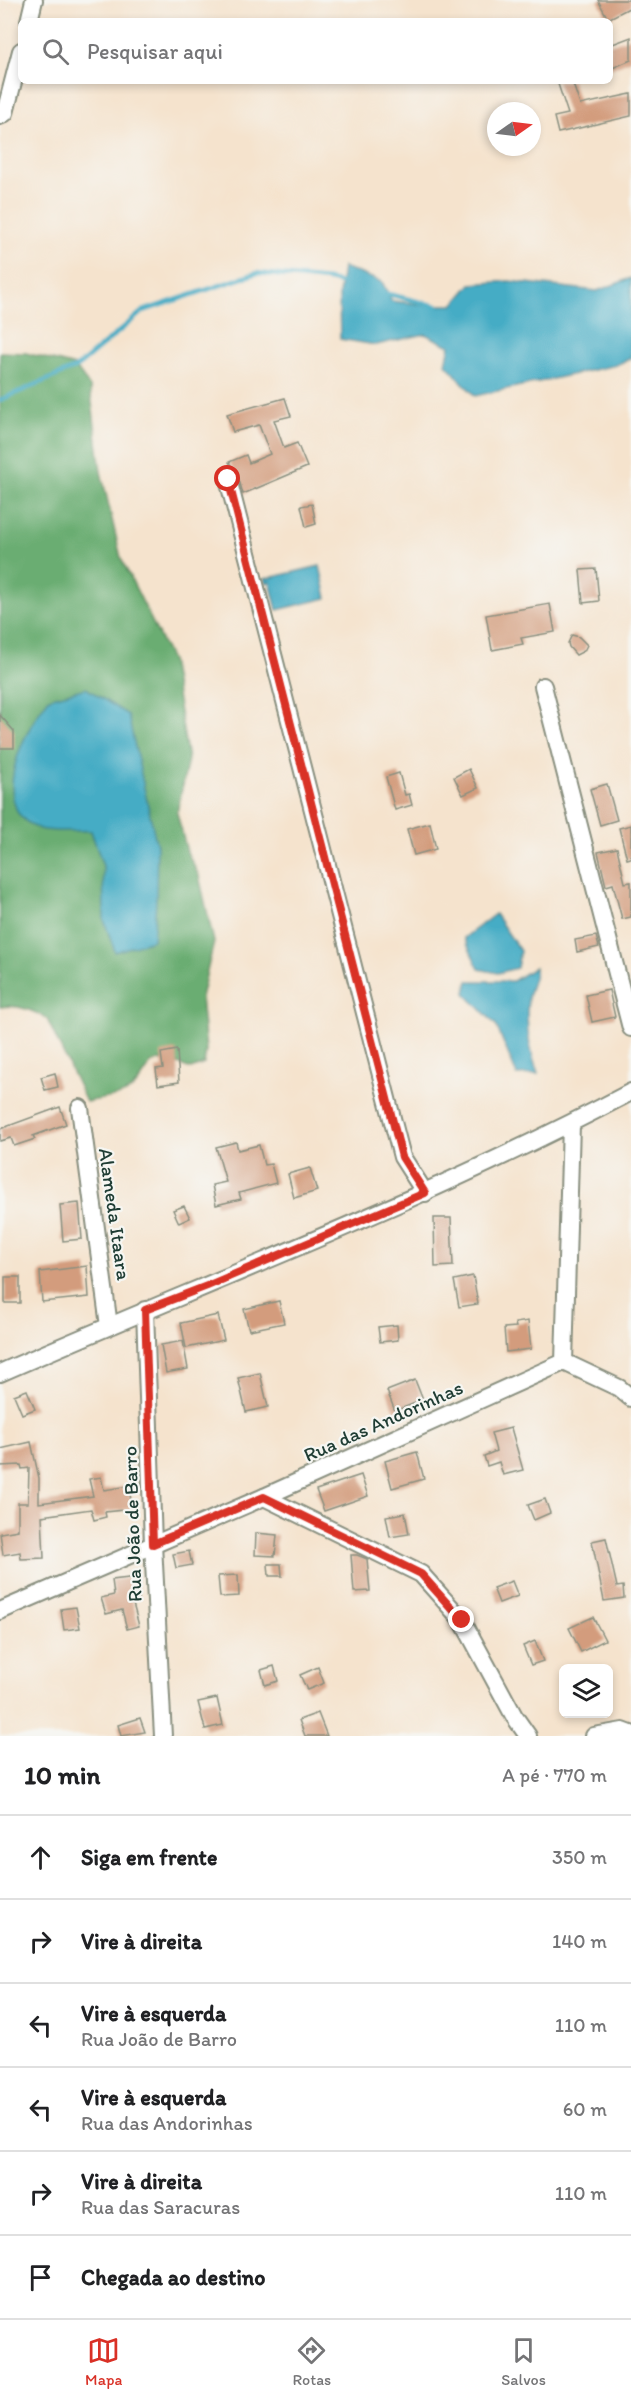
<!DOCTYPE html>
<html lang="pt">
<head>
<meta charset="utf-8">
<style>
	body { margin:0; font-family:Itim,sans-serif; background:#f6f6f6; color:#202124 }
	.controls { position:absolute; right:18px; bottom:18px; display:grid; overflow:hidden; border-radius:9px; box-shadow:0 3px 9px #0003 }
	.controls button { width:54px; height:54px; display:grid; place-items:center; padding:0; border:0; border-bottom:2px solid #e0e0e0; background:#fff; color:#202124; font:30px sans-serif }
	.compass { position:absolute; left:487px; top:102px; width:54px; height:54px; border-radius:50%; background:#fff; box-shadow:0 3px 9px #0003; rotate:76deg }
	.stop { position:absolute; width:18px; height:18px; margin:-14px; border:4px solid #d93025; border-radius:50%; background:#fff }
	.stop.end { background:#d93025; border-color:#fff; box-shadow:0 2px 6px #0008 }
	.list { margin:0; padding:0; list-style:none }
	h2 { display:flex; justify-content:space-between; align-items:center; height:78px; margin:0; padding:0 24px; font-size:26px }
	h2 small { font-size:20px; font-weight:400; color:#757577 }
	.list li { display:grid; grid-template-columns:39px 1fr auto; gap:18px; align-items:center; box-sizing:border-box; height:84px; padding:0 24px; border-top:2px solid #e0e0e0 }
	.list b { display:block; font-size:22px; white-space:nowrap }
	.list p { margin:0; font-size:20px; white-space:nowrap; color:#757577 }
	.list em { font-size:20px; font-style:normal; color:#757577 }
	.icon { flex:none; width:33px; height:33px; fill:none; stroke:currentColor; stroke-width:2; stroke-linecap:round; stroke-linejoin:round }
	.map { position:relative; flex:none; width:631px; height:1736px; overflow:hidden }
	.search { position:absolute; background:#fff; box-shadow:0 3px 9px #0003; left:18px; right:18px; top:18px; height:66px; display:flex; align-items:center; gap:15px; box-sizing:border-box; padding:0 21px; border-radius:9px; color:#757577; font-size:22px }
	.sheet { height:582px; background:#fff }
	nav { display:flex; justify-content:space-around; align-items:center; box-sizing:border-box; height:84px; border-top:2px solid #e0e0e0; background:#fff; font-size:16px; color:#757577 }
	nav a { display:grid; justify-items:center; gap:3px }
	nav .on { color:#d93025 }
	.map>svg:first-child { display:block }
	.forest { fill:#6aad72; stroke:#447553; stroke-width:1.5 }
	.water { fill:#45acc5; stroke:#32747c; stroke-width:1.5 }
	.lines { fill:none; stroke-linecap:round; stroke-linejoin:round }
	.stream { stroke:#45acc5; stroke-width:4.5 }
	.building { fill:#d39c7d }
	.minor-casing { stroke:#8a9080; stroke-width:20 }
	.minor { stroke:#fff; stroke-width:16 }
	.route { stroke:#d93025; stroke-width:8 }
	.labels { text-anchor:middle; stroke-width:4.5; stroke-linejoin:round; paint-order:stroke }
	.street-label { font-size:20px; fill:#1f3d34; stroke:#f6f6f2 }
</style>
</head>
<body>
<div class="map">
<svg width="631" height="1736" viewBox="0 0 631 1736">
	<rect width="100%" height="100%" fill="#f6f6f2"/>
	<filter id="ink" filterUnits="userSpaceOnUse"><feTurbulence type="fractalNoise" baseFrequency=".0167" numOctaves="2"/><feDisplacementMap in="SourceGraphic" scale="12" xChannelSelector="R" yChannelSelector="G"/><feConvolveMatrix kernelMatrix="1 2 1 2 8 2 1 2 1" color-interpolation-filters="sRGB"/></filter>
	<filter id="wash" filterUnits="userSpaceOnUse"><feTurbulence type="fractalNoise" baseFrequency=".008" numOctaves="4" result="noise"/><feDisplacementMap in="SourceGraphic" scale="24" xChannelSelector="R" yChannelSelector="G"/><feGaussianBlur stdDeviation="1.35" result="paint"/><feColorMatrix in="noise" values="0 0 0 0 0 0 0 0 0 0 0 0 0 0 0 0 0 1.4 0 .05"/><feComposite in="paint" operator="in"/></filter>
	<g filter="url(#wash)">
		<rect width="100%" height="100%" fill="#f5e3cd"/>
		<path class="forest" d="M 0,352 L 26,353 L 75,366 L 90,387 L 101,472 L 121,558 L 171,660 L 188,759 L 177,813 L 187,852 L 199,876 L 214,942 L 201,997 L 206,1050 L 204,1064 L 191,1069 L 165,1059 L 151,1063 C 130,1099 126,1094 86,1102 L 47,1019 C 33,1010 17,1004 0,1007 Z"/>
		<g class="water">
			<polygon points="343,267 382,282 392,301 427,305 453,305 471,284 509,281 597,291 631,278 631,358 616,365 475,396 446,364 450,346 425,334 376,345 340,339 339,295"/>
			<polygon points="320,566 327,598 277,610 270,582 265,583 264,579"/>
			<path d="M 86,688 L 128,715 L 157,846 L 156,902 L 153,940 L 115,952 L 104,920 L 103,866 L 91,831 C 75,830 56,833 40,829 C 30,826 25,821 18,813 C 0,777 27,728 49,698 Z"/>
			<polygon points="495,914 520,951 517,968 498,973 479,969 464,938"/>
			<path d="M 535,967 C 536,980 529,987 528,999 C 525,1026 529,1049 538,1074 L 517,1075 L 496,1025 L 465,993 L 468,981 L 513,981 Z"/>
		</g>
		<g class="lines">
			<g class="stream">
				<polyline points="384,293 437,306"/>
				<polyline points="0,400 77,367 143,311 257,273 328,280 346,284"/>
			</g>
		</g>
		<g id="blocks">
			<g class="building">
				<polygon points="598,0 631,0 631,7 608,19"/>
				<polygon points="631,37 631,60 610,69 610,45"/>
				<polygon points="557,81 572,81 580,105 631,94 631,116 558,133 554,117 568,114"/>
				<polygon points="285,398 291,416 274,420 284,448 297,443 307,467 243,494 238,476 229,462 246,455 249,463 270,454 259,425 233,432 227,414"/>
				<polygon points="312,504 316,524 306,527 301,506"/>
				<polygon points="596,569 599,601 583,603 580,570"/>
				<polygon points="550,604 555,632 521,638 523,644 492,650 486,615"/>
				<polygon points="572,635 579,637 587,645 584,651 576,655 569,647 568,643"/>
				<polygon points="0,715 14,731 14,748 0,748"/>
				<polygon points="469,769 478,788 463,795 454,777"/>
				<polygon points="399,773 405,795 409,794 412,805 395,810 386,777"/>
				<polygon points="607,784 617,820 600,825 590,789"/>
				<polygon points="430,823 436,849 414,855 407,829"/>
				<polygon points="631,825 631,858 627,859 619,828"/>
				<polygon points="617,848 625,883 631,882 631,917 622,919 613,884 606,886 598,852"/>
				<polygon points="596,936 599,947 577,952 575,940"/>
				<polygon points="609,990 615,1017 592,1022 586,995"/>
				<polygon points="177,1050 179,1082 158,1085 156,1069 163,1068 161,1053"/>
				<polygon points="55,1073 58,1087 45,1090 41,1077"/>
				<polygon points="60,1107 66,1124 33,1136 35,1139 14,1146 11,1138 0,1141 0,1129"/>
				<polygon points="236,1142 238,1150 259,1145 264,1165 271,1164 276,1183 239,1193 241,1199 216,1205 212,1185 226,1182 216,1147"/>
				<polygon points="310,1168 317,1191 294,1198 288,1174"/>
				<polygon points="79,1203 82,1239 63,1241 60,1205"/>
				<polygon points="184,1206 190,1218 179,1223 173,1210"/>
				<polygon points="434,1218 451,1218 453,1266 435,1267"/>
				<polygon points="87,1266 89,1297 42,1302 40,1272"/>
				<polygon points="473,1276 478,1304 459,1307 454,1280"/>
				<rect x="5" y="1277" width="15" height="26"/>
				<polygon points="279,1301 284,1323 249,1330 244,1309"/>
				<polygon points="218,1315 224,1340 186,1348 181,1323"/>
				<polygon points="528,1321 531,1349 506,1352 504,1328 516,1327 515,1323"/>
				<polygon points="397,1325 398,1340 380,1342 378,1327"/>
				<polygon points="183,1341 188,1369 166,1373 161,1345"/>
				<polygon points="260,1373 268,1407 246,1412 238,1378"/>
				<polygon points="415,1380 423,1400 395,1411 387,1391"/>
				<polygon points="27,1390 35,1409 22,1414 14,1395"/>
				<polygon points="511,1428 523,1470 503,1475 499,1462 487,1466 484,1456 496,1451 491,1433"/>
				<polygon points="31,1442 39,1478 39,1503 93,1496 89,1479 101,1477 104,1490 129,1486 132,1509 105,1512 106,1517 94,1520 91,1509 42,1516 44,1558 21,1559 20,1552 3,1555 0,1533 18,1530 18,1503 28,1503 29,1468 22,1469 21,1465 0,1466 0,1449"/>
				<polygon points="417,1452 424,1479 392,1488 385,1461"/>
				<polygon points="361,1475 368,1496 324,1511 316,1490"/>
				<polygon points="545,1499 550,1513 534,1520 528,1505"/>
				<polygon points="405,1513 409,1534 390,1537 386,1516"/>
				<polygon points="256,1533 277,1535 275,1556 255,1555"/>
				<polygon points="606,1538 617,1587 623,1586 624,1598 604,1601 592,1541"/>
				<polygon points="189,1551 192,1565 176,1568 173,1554"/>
				<polygon points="351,1555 357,1555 367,1559 370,1591 354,1592"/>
				<polygon points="268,1564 281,1564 282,1576 269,1576"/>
				<polygon points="238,1575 239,1596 220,1597 218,1576"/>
				<polygon points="137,1577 139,1599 132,1600 139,1626 127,1629 122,1610 106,1614 101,1598 114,1595 112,1580"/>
				<polygon points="512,1581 518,1596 499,1603 493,1588"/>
				<polygon points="76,1607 80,1628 64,1630 61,1609"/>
				<polygon points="593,1617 605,1640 581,1652 569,1628"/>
				<polygon points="535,1641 543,1661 531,1665 523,1646"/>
				<polygon points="274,1666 278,1681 265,1685 261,1670"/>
				<polygon points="318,1667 324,1683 307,1690 300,1675"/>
				<polygon points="217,1698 223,1725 205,1729 198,1702"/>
				<polygon points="318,1713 327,1736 305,1736 299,1720"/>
				<polygon points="140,1718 145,1732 121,1736 118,1725"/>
			</g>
		</g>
	</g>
	<g filter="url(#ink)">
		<use href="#blocks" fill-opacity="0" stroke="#8a9080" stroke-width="1.5"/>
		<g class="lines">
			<defs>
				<g id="minor">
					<polyline points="29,21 34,0"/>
					<polyline points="0,116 5,113 21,51"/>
					<polyline points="228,479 402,1157 425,1193"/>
					<polyline points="543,686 631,1028"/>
					<polyline points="80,1108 109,1326"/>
					<polyline points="145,1310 153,1544 163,1736"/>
					<polyline points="564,1362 619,1388 631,1398"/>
					<path d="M 0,1373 C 211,1281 427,1200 631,1092"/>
					<polyline points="264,1497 421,1574 462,1620 514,1716 528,1736"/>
					<polyline points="0,1611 264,1497 564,1362 571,1124"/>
					<polyline points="594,1736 623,1731 631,1734"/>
				</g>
			</defs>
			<use href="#minor" class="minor-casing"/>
			<use href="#minor" class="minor"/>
		</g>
	</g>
	<g class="lines" filter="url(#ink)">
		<polyline class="route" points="228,479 402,1157 425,1193 207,1286 145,1310 153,1544 264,1497 421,1574 462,1620"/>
	</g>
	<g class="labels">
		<g class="street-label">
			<text transform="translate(115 1214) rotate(82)" y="7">Alameda Itaara</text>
			<text transform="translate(383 1421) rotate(-24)" y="7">Rua das Andorinhas</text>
			<text transform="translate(132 1524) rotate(-92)" y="7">Rua João de Barro</text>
		</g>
	</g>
</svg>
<div class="controls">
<button><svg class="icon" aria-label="layers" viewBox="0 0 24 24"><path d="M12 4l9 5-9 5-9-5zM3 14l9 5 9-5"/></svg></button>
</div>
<svg class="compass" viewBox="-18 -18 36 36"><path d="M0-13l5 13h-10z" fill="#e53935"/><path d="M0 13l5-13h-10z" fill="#757577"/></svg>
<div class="stop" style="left:228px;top:479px"></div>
<div class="stop end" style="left:462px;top:1620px"></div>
<div class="search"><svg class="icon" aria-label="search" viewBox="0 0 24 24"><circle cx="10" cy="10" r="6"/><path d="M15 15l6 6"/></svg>Pesquisar aqui</div>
</div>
<section class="sheet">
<h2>10 min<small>A pé · 770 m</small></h2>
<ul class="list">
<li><svg class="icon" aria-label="ahead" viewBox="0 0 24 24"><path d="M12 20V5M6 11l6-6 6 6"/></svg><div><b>Siga em frente</b></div><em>350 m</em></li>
<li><svg class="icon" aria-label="right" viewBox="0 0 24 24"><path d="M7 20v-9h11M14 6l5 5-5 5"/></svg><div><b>Vire à direita</b></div><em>140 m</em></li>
<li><svg class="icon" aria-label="left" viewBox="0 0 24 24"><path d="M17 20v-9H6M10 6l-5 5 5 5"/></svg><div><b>Vire à esquerda</b><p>Rua João de Barro</p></div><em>110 m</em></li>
<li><svg class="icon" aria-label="left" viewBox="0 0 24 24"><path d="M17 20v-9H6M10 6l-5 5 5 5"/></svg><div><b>Vire à esquerda</b><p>Rua das Andorinhas</p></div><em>60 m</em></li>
<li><svg class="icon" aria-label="right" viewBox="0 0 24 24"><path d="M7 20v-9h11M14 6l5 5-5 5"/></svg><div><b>Vire à direita</b><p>Rua das Saracuras</p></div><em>110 m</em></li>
<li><svg class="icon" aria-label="arrive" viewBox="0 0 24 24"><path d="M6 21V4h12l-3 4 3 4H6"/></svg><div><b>Chegada ao destino</b></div></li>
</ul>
</section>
<nav>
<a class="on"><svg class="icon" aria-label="map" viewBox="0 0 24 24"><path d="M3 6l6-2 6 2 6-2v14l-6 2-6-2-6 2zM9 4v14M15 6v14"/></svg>Mapa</a>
<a><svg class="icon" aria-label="directions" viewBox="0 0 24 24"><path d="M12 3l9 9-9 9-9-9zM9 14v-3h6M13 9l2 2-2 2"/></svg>Rotas</a>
<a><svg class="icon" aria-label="saved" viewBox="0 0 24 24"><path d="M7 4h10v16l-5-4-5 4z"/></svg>Salvos</a>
</nav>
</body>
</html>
